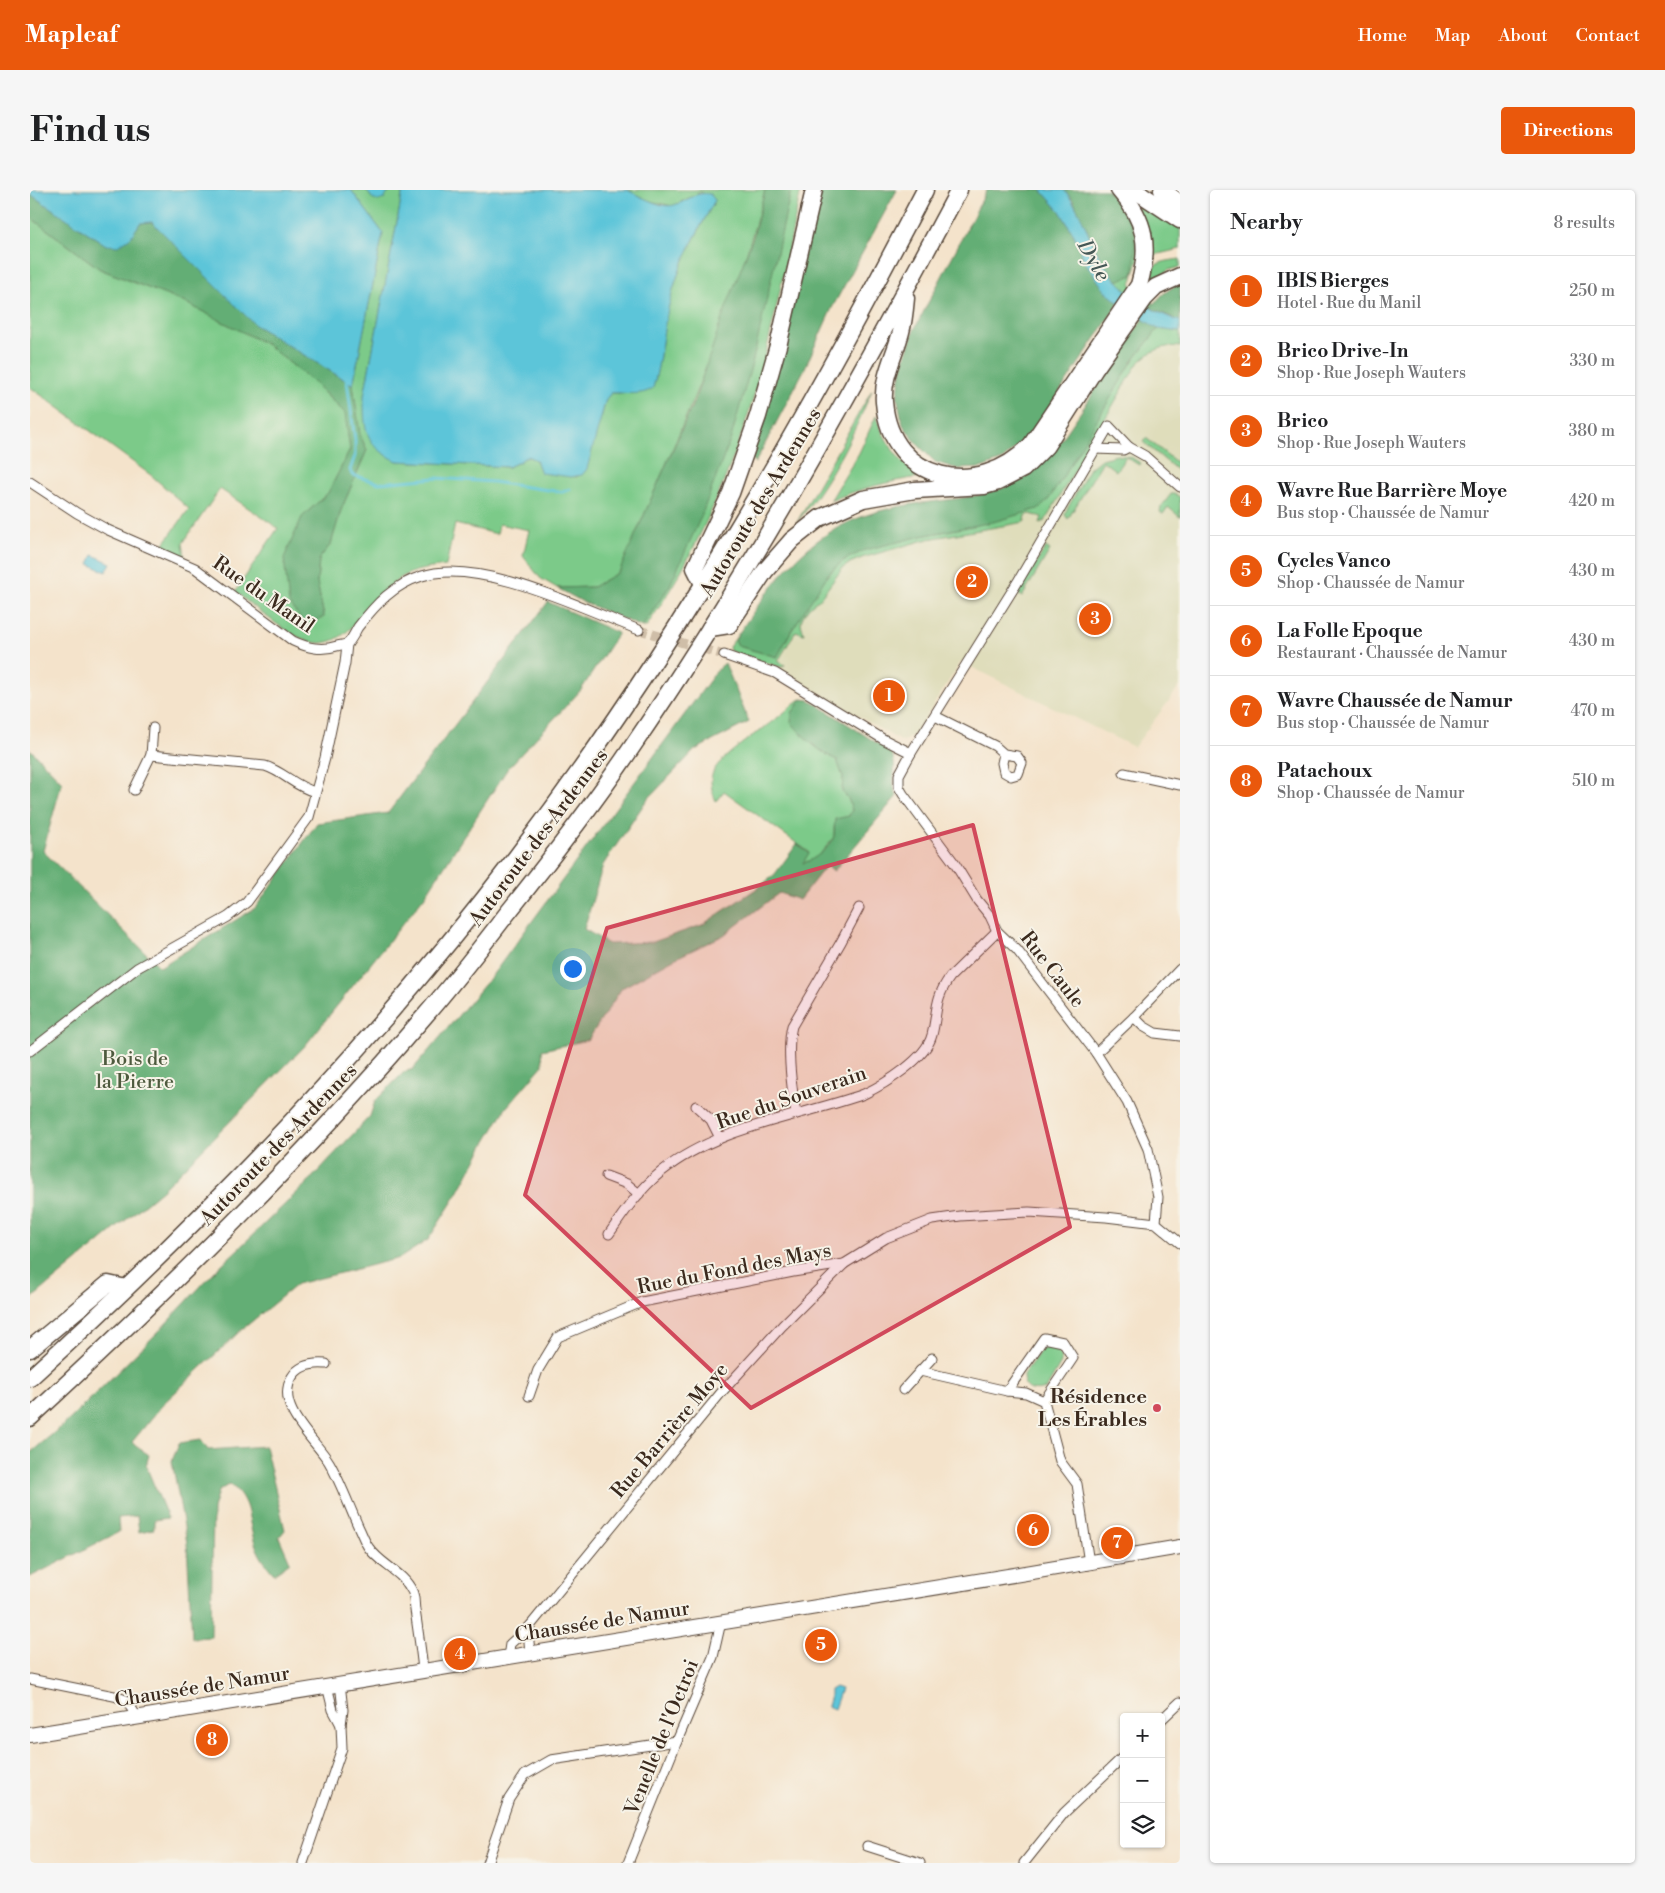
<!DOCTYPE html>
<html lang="en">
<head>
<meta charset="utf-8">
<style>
	body { margin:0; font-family:"Libre Bodoni",serif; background:#f6f6f6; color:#202124 }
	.controls { position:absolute; right:15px; bottom:15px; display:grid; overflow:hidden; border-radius:5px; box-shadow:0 1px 4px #0004 }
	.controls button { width:45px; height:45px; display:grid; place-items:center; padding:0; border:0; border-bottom:1px solid #e0e0e0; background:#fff; color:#202124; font:25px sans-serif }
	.you { position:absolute; left:542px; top:778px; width:18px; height:18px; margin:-12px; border:4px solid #fff; border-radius:50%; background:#1a73e8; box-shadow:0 0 0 8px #1a73e833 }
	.badge { display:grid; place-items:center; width:32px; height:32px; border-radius:50%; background:#ea580c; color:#fff; font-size:16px; font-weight:700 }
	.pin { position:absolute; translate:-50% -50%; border:2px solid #fff; box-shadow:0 1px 5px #0006 }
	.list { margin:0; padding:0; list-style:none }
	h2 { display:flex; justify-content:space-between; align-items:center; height:65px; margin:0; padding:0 20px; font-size:21px }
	h2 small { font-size:16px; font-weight:400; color:#757577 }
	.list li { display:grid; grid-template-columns:32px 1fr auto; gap:15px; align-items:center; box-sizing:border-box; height:70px; padding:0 20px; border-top:1px solid #e0e0e0 }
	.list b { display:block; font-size:19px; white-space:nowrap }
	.list p { margin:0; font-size:16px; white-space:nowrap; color:#757577 }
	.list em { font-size:16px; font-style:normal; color:#757577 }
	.icon { flex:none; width:28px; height:28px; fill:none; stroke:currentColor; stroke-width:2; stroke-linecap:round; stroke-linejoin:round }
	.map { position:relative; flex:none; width:1150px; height:1673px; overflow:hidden; border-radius:5px }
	header { display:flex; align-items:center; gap:30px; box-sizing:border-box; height:70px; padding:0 25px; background:#ea580c; color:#fff }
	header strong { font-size:24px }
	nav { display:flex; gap:28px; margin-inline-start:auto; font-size:18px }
	.intro { display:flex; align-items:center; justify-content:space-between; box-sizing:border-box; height:120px; padding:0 30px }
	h1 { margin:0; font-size:35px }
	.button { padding:12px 22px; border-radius:5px; background:#ea580c; color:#fff; font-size:18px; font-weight:700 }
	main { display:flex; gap:30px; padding:0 30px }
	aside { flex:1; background:#fff; border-radius:5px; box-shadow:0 1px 4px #0004 }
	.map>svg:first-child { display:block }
	.built { fill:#dfddbb }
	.green { fill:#7bca89; stroke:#5b7a54 }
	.forest { fill:#64ae75; stroke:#506c4a }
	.water { fill:#5cc5d9; stroke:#4c787c }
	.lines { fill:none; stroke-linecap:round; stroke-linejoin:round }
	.stream { stroke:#5cc5d9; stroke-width:3 }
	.street-tunnel { stroke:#cfbea8; stroke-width:9; stroke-dasharray:9 4.5; stroke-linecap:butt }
	.street-casing { stroke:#574638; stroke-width:11 }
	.primary-casing { stroke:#574638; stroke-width:16 }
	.highway-casing { stroke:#574638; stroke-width:19 }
	.street { stroke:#fff; stroke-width:9 }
	.primary { stroke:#fff; stroke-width:14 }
	.highway { stroke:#fff; stroke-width:16 }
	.marked { fill:#d1495b; fill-opacity:0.2; stroke:#d1495b; stroke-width:4; stroke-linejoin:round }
	.poi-dot { fill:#d1495b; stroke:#f7f3e8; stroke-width:2 }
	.labels { text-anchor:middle; stroke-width:4; stroke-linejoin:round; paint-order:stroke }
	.street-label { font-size:20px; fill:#3b2a1e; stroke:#f7f3e8 }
	.park-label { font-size:20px; fill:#4e5a3e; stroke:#f7f3e8 }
	.poi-label { font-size:20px; font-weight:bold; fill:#3b2a1e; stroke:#f7f3e8; text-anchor:end }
	.water-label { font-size:21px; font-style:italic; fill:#455856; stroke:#f7f3e8 }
</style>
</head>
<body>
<header>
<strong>Mapleaf</strong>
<nav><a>Home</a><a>Map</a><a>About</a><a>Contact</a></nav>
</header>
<div class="intro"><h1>Find us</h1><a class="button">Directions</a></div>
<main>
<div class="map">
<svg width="1150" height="1673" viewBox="0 0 1150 1673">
	<rect width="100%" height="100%" fill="#f7f3e8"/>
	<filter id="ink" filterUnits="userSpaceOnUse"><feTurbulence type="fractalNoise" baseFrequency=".02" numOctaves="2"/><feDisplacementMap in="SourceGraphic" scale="10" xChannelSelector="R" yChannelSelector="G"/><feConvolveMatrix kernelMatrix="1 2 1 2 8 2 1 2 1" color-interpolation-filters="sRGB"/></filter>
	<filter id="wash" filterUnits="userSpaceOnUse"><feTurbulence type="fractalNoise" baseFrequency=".0096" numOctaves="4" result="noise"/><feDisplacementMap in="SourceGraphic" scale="20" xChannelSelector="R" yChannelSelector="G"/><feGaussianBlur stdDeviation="1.12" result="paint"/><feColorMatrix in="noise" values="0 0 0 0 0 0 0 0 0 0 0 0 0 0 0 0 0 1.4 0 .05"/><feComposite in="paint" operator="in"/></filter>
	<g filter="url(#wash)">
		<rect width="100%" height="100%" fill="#f4e3cb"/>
		<polygon class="built" points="1123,145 1150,149 1150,496 1104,557 931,472 885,544 874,551 869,550 742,475 762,440 799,383 835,360 963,332 1074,218"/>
		<g class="green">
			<path d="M 321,0 L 336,0 L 342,8 L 359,3 L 360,0 L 373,0 L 334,206 L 367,271 L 478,277 L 489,272 L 497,266 L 506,270 L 512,283 L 547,287 L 572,225 L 576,209 L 581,203 L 609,203 L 623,197 C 631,171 632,142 639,115 C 647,77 667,44 685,10 L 671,2 L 643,16 L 619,11 L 597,0 L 735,0 C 700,132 644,257 589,382 L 563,397 L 527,398 L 510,388 L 493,366 L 499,340 L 469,334 L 467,344 L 425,334 L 416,376 C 402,378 385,379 372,387 C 365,392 357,398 351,404 C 329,425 312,464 275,450 C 252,441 225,417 205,402 L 248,338 L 190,299 L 153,353 L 155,367 L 133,355 L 159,319 L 122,286 L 0,197 L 0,27 L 70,79 L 156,113 L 236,154 L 280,189 L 315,223 L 320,260 L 298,303 L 272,327 L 294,427 L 287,392 L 289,369 L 301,354 L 311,320 L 337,260 L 330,245 L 323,195 L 353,43 Z"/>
			<path d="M 761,0 L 771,0 C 755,74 742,150 719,222 C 694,299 662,371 616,437 L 612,437 L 640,395 L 744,74 Z"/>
			<polygon points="1076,0 1084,0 1100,20 1111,59 1101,95 1124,113 1121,118 1095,100 1086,91 1103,85 1088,10"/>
			<polygon points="1107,8 1150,38 1150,59 1120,66 1105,12"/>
			<path d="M 1150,69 L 1150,77 L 1139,80 L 1117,95 C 1118,72 1131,72 1150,69 Z"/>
			<path d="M 1128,139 L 1150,142 L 1150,157 C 1132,154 1117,163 1106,176 L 1015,331 L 1010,333 L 1012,327 L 1000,324 L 996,325 L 995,332 L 898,349 L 832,368 L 820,373 L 812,379 L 789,410 C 782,413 773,423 771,432 C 771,436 773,440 774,444 L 766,441 L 748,471 L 755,475 L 752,477 L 746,476 L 700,461 L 699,457 L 705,449 L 708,456 L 747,467 C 763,438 787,391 813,371 C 841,351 892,347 926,339 C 956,331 986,321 1017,312 L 1102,172 Z"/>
			<path d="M 842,200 C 822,249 800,290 767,332 Z"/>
			<path d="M 846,226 C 855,252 868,271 890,287 C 860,291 828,299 800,311 L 829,263 Z"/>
			<polygon points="1116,248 1150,275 1148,281 1113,252"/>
			<polygon points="1087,265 1101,267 1110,273 1109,275 1096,267 1086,281 1073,271 1038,329 1035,325 1036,321 1060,278 1071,269"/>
			<polygon points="1141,304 1144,304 1150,307 1150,327 1138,317 1133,324 1130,322 1131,317"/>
			<polygon points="1016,357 1020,360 992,407 988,404"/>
			<path d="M 772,509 L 762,523 L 762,532 C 774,548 788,561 807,570 L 813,587 L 812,602 L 818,608 L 822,620 L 819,626 L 804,636 L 804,647 C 795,658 787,671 772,673 L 779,662 L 694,601 L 686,611 C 682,602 679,592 683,582 C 690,566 736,537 751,525 C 759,519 763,512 772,509 Z"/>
			<path d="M 1018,1157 L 1024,1157 L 1031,1166 L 1031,1173 L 1016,1199 C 1003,1203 993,1200 993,1185 L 1011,1160 Z"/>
		</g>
		<g class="forest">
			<polygon points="735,0 761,0 724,166 701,248 670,329 640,395 612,437 553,412 527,398 563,397 589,382 665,209 692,128 723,47"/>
			<polygon points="791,0 867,0 802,118 774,180 725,273 721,267"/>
			<polygon points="957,0 1011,0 1030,21 1044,45 1055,72 1075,101 1089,113 1005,239 973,270 951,278 928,279 905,272 887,254 873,235 867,207 872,176 884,140"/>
			<path d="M 1034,0 L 1076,0 C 1104,24 1109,50 1103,85 L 1086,91 L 1069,66 L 1043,10 Z"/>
			<polygon points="0,4 76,55 101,47 110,33 122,32 225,135 323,195 330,245 337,260 311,320 301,354 289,369 287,392 294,427 276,435 259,414 254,368 272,327 298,303 320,260 315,223 280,189 236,154 156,113 70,79 0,27"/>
			<path d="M 1150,94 L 1150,131 L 1121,118 C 1129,107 1137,99 1150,94 Z"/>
			<path d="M 1113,129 L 1128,139 L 1102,172 L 1028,295 L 1017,312 L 1008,319 L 963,332 L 896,345 L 835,360 L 814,370 L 799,383 L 762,440 L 747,467 L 708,456 L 705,449 C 758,370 792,325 892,313 C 930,308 967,307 1000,284 C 1021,269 1037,241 1052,220 C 1072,189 1092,159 1113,129 Z"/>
			<polygon points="518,412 588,443 551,500 478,578 395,706 274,857 133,999 0,1110 0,559 32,592 13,661 130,777 225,718 287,633 358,623"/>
			<path d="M 695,473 L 719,532 L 665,560 L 616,611 L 573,675 L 554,739 L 579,754 L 623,752 L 672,735 L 732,695 L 745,684 L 767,654 L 779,663 L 773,673 C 783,671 801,657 804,646 C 805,641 804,635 805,629 L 819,626 L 822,620 L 818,608 L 812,602 L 813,587 L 807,570 C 788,561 774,548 761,532 L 762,523 L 772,509 L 780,510 L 861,562 C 869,576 859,593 867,606 L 804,681 L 796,676 L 769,710 L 749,703 L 694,745 L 642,770 L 592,798 L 558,850 L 512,860 L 513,875 L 476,918 L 454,955 L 428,1003 L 398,1050 L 370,1068 L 267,1094 L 208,1143 L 135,1212 L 102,1252 C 106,1258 113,1260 119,1265 L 116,1276 L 138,1328 L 124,1330 L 124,1339 L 109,1342 L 107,1326 L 88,1328 L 89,1342 L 0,1387 L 0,1263 L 39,1230 L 128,1142 L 184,1082 L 276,994 L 340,926 L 345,911 L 374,882 L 383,879 L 461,787 L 688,479 Z"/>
			<path d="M 171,1250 L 178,1260 L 235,1256 L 255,1340 L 249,1347 L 260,1372 L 244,1384 C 235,1374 228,1364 224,1350 C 217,1327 221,1311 200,1294 L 188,1301 L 183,1319 L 181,1447 L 162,1448 L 157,1353 L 142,1271 L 149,1253 Z"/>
		</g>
		<g class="water">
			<polygon points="0,0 321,0 353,43 323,195 225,135 122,32 110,33 101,47 88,56 76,55 0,4"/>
			<polygon points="336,0 360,0 354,9 348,11 342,8"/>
			<path d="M 373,0 L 597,0 C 608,5 632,19 644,15 C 659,11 664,1 680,4 L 685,10 C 667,43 647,77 639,115 C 632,142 631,171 623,198 C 612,207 595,202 581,203 L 576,209 L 557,279 L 552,285 L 541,287 L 511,283 L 506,270 L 497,266 L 489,272 L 478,277 L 367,271 C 334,255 334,239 334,206 Z"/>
			<path d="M 1011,0 L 1034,0 C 1050,18 1057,43 1068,64 C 1085,96 1116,120 1150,131 L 1150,142 L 1128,139 L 1089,113 L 1075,101 L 1055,72 L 1044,45 L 1030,21 Z"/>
			<polygon points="63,365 81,373 76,382 59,374"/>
			<polygon points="805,1497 811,1499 804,1519 797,1516 800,1506 800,1500"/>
		</g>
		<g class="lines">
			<polyline class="stream" points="317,191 325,250 325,266 320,280 322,285 349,293 406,288 463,292 532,302 540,299"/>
		</g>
	</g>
	<g filter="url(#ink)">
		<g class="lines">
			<polyline class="street-tunnel" points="609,440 694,465"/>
			<defs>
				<g id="street">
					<polyline points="1065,259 1093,260 1099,257"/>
					<path d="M 0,292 L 47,323 L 78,340 L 165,378 L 263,451 C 278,458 291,461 307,456 C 310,455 315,455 318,453 C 322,449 325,442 328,437 C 346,414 363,395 392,386 C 449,367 554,419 609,440"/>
					<polyline points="694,465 745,483 853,549 881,563"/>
					<polyline points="905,526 965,556 974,564 987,566 992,573 988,584 981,586 974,582 972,573 974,564"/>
					<path d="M 123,538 L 121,565 L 235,576 C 254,582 264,596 285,602"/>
					<polyline points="1094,583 1150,595"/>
					<polyline points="104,600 121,565"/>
					<polyline points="1104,827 1113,836 1125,843 1150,846"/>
					<polyline points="0,861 107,778 198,727 217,712 279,627 295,568 315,473 317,454"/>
					<polyline points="1066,863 1104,827 1150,779"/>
					<polyline points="666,916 681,930 690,948"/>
					<path d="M 766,924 C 762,900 756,860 762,836 L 811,752 L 829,718"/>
					<polyline points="576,986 597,994 609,1004"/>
					<polyline points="1126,1033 1128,1007 1118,959 1097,912 1066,863 987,760 967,741 960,726 947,710 925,674 873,604 869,597 869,585 881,563 987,393 1079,236 1099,257 1115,266 1150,297"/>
					<path d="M 579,1044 C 594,1022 610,999 631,982 C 688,936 767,928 834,904 C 855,894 896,869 902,845 C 908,821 904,809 920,787 L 967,741"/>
					<path d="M 296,1174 C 283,1173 269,1175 262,1187 C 244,1217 285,1249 299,1272 C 311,1293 319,1316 329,1338 C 332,1344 335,1353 339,1358 C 351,1375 373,1382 382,1401 C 385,1406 384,1414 385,1420 C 388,1440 391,1460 393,1480"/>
					<polyline points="890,1181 977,1201 996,1203 1014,1211 1030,1271 1047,1294 1059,1373"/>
					<polyline points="873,1200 902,1168"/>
					<polyline points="977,1201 1014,1148 1033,1152 1043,1168 1014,1211"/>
					<polyline points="499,1206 508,1180 528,1147 612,1112 763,1082 814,1074 856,1048 902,1030 930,1026 999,1022 1076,1027 1126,1033 1150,1053"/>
					<polyline points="500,1436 499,1452 500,1463"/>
					<polyline points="478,1467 480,1454 500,1436 690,1204 752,1136 814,1074"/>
					<polyline points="0,1489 84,1506 96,1510 107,1527"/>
					<polyline points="297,1496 303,1520 311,1535"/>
					<polyline points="1131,1530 1150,1512"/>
					<polyline points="837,1656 890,1673"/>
					<polyline points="273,1673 312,1558 311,1535 313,1520 310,1493"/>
					<polyline points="457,1673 479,1609 495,1585 521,1570 647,1551"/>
					<polyline points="598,1673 647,1551 683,1467 691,1432"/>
					<polyline points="994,1673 1034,1623 1094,1566"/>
				</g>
				<polyline id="primary" points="0,1545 1008,1381 1150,1357"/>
				<g id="highway">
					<polyline points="1105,0 1150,30"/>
					<polyline points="1132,0 1150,13"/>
					<path d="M 876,108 C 875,119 874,131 871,142 C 865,165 852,187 854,212 C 861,293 949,310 1001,255 L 1109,95 C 1120,57 1116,30 1089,0"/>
					<polyline points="673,394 665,378 701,303 728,226 749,152 784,0"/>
					<polyline points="680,438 699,435 735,381 762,350 790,328 833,309 885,300 954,296 968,292 993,279 1016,256 1065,179 1115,108 1126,97 1150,86"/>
					<polyline points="0,1159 78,1094 96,1098"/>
					<path d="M 0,1188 C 176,1028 343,856 487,666 C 645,459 775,231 895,0"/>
					<path d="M 0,1228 C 137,1101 271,970 393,828 C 422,795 449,760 476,725 C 520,670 563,615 602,557 C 724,379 828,190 929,0"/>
				</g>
			</defs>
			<use href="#street" class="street-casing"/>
			<use href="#primary" class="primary-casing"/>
			<use href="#highway" class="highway-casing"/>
			<use href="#street" class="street"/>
			<use href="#primary" class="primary"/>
			<use href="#highway" class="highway"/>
		</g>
	</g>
	<path class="marked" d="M 943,635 L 1040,1037 L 721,1218 L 495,1005 L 577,738 Z"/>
	<circle class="poi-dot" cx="1127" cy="1218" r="5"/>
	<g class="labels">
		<g class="street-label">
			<text transform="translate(730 312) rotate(-59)" y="7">Autoroute des Ardennes</text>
			<text transform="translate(234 404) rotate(35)" y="7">Rue du Manil</text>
			<text transform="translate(508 647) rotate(-53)" y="7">Autoroute des Ardennes</text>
			<text transform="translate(1023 779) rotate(52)" y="7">Rue Caule</text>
			<text transform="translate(761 907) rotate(-19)" y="7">Rue du Souverain</text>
			<text transform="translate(248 954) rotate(-46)" y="7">Autoroute des Ardennes</text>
			<text transform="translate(704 1078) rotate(-11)" y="7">Rue du Fond des Mays</text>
			<text transform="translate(639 1240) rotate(-50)" y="7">Rue Barrière Moye</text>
			<text transform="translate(572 1431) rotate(-9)" y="7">Chaussée de Namur</text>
			<text transform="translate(172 1496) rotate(-9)" y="7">Chaussée de Namur</text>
			<text transform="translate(631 1547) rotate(-68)" y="7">Venelle de l'Octroi</text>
		</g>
		<g class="park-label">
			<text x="105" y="875">Bois de<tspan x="105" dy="23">la Pierre</tspan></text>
		</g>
		<g class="poi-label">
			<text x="1117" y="1213">Résidence<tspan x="1117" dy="23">Les Érables</tspan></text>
		</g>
		<g class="water-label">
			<text transform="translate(1064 70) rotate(60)" y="7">Dyle</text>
		</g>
	</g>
</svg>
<div class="controls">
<button>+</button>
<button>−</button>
<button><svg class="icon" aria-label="layers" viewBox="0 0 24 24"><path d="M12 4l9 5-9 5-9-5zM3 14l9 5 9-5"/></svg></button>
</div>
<div class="you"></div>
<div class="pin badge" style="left:859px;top:506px">1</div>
<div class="pin badge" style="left:942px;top:392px">2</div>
<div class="pin badge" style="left:1065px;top:429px">3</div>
<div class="pin badge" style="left:430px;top:1464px">4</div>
<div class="pin badge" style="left:791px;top:1455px">5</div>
<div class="pin badge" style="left:1003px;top:1340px">6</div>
<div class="pin badge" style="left:1087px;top:1353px">7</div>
<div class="pin badge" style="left:182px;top:1550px">8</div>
</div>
<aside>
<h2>Nearby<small>8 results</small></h2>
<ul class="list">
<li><span class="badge">1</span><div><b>IBIS Bierges</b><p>Hotel · Rue du Manil</p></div><em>250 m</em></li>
<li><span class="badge">2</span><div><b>Brico Drive-In</b><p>Shop · Rue Joseph Wauters</p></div><em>330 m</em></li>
<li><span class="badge">3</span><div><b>Brico</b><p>Shop · Rue Joseph Wauters</p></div><em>380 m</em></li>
<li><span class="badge">4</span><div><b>Wavre Rue Barrière Moye</b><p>Bus stop · Chaussée de Namur</p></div><em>420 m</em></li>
<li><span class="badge">5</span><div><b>Cycles Vanco</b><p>Shop · Chaussée de Namur</p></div><em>430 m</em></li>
<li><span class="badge">6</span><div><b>La Folle Epoque</b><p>Restaurant · Chaussée de Namur</p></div><em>430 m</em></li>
<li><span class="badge">7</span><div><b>Wavre Chaussée de Namur</b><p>Bus stop · Chaussée de Namur</p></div><em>470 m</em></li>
<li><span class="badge">8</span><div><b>Patachoux</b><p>Shop · Chaussée de Namur</p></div><em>510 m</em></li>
</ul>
</aside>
</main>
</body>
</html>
